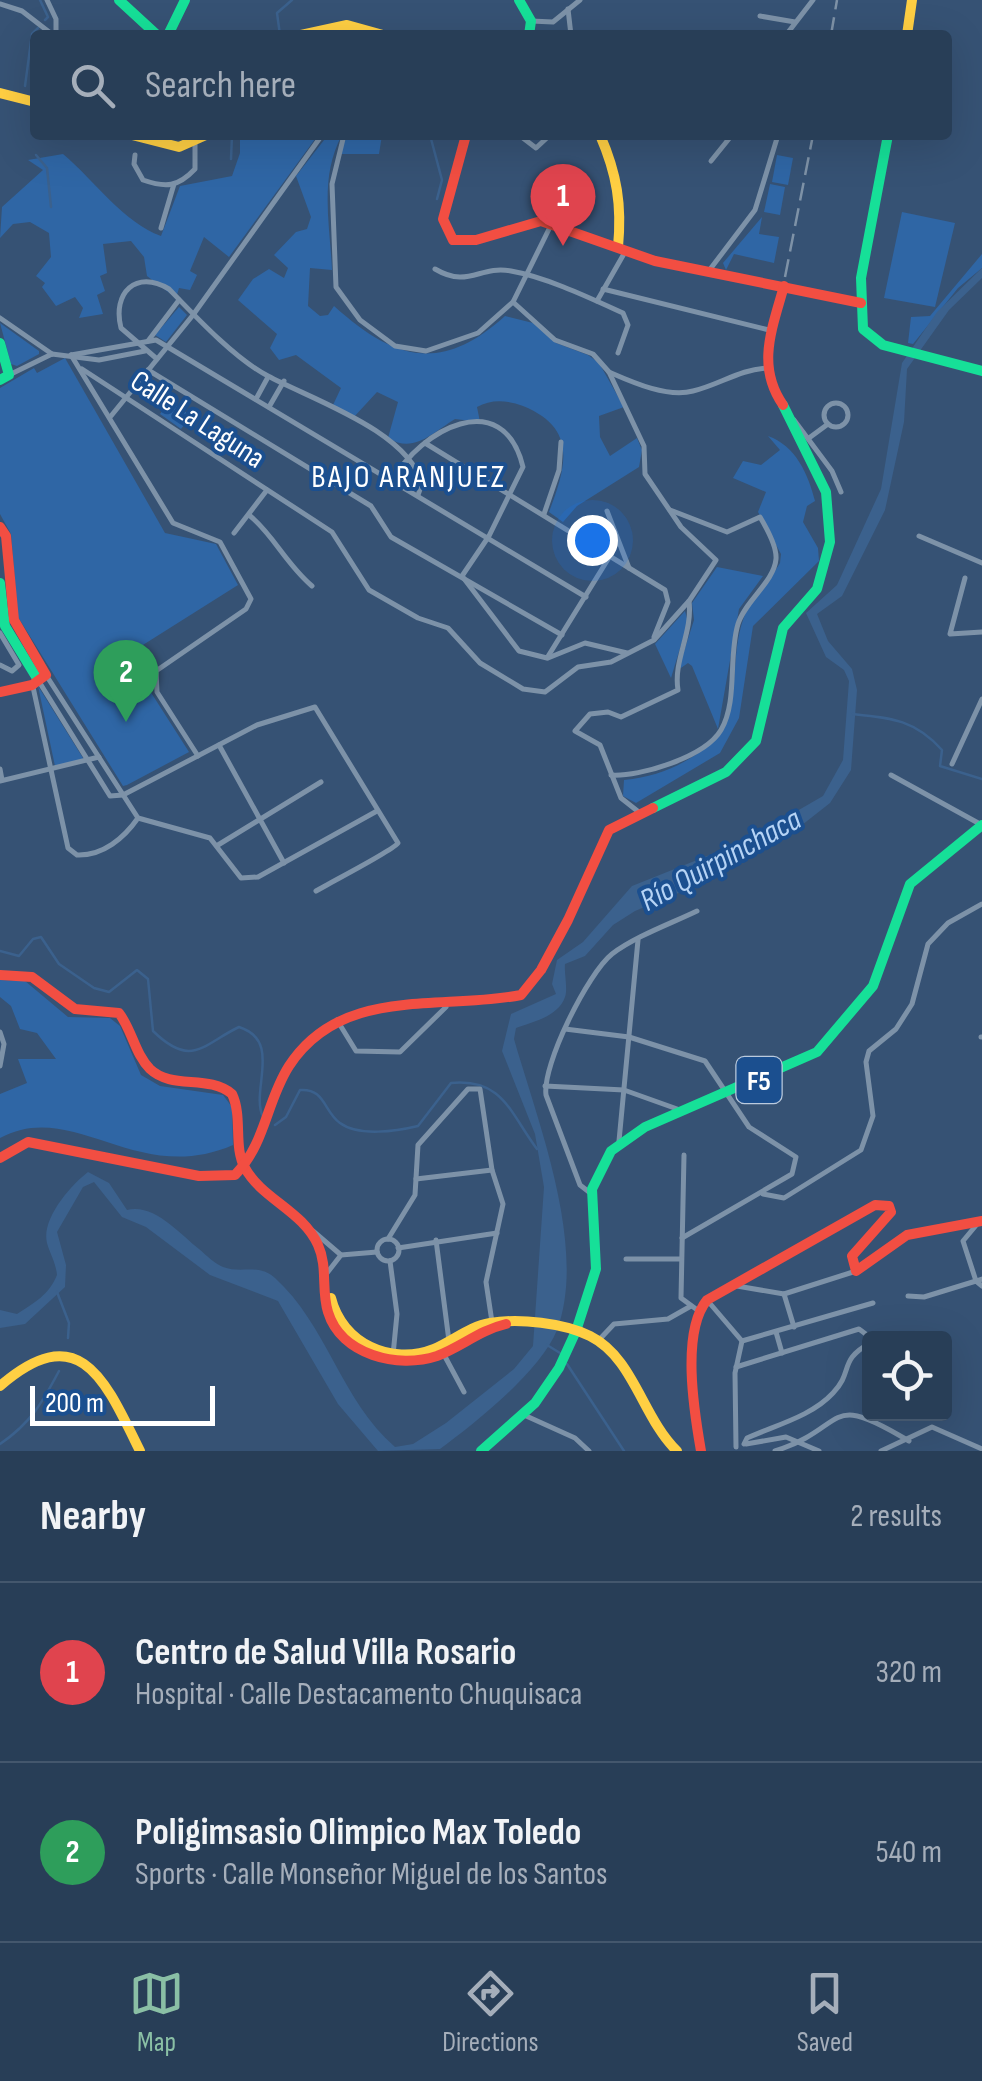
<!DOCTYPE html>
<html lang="en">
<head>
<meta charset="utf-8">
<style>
	body { margin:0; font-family:"Sofia Sans Condensed",sans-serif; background:#344961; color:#f1f3f6 }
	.controls { position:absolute; right:30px; bottom:30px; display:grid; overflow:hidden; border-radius:10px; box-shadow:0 10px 40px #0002 }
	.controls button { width:90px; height:90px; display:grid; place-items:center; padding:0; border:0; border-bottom:2px solid #44576d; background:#283e57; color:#f1f3f6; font:50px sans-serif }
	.scale { position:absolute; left:30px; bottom:25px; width:185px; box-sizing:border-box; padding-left:10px; border:5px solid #fff; border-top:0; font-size:28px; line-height:35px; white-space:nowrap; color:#fff; -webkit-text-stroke:8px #1b4f8f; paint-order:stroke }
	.you { position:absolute; left:592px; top:540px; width:35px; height:35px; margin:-25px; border:8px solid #fff; border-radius:50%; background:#1a73e8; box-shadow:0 0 0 15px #1a73e833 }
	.badge { display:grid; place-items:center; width:65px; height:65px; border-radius:50%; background:#8abfa5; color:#fff; font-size:32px; font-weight:700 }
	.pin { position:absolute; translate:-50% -82px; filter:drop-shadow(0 2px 5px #0008) }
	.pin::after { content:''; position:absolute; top:52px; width:35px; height:30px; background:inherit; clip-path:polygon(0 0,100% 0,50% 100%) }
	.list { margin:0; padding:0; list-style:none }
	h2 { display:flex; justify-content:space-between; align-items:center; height:130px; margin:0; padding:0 40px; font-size:42px }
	h2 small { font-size:32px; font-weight:400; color:#a5aeba }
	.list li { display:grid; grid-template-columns:65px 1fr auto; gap:30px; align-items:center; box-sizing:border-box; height:180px; padding:0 40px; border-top:2px solid #44576d }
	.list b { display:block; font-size:38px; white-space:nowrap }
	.list p { margin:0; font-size:32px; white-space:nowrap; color:#a5aeba }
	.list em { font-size:32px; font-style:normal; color:#a5aeba }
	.icon { flex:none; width:55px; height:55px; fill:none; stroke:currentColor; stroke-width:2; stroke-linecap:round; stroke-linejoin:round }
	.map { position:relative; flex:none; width:982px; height:1451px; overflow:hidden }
	.search { position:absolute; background:#283e57; box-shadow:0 10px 40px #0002; left:30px; right:30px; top:30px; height:110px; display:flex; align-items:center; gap:25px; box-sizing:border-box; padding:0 35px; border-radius:10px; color:#a5aeba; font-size:38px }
	.sheet { height:490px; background:#283e57 }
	nav { display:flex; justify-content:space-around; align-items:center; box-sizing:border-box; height:140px; border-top:2px solid #44576d; background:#283e57; font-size:28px; color:#a5aeba }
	nav a { display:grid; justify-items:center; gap:5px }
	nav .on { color:#8abfa5 }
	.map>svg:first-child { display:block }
	.green { fill:#2f66a5 }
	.water { fill:#3b618d }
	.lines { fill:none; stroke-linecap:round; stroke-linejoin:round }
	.stream { stroke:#3b618d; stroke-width:2.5 }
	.street { stroke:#7d92a8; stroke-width:5 }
	.fast { stroke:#16e098; stroke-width:10 }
	.slow { stroke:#ffcf43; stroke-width:10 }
	.jam { stroke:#f24e42; stroke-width:10 }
	.rail { stroke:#7e92a7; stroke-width:2.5; stroke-dasharray:18 8; stroke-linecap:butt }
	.labels { text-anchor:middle; stroke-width:8; stroke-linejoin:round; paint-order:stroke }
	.shield { fill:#1b4f8f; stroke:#bbcadd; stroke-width:2.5 }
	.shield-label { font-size:28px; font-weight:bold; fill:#fff }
	.street-label { font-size:30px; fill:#fff; stroke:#1b4f8f }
	.neighbourhood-label { font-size:32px; letter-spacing:2.5px; fill:#fff; stroke:#1b4f8f }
	.water-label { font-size:32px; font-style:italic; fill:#b5d3f5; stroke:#1b4f8f }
</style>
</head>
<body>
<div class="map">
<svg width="982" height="1451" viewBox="0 0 982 1451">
	<rect width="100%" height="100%" fill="#365274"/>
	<g class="green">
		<path d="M 240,135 L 318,135 L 229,257 L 204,237 L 190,271 L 197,275 L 190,290 L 179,288 L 176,298 L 147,276 L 144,257 L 131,241 L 103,244 L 107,273 L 100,276 L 105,291 L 97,295 L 103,314 L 79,318 L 83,308 L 75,297 L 56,306 L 42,287 L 45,283 L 36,276 L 51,257 L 49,233 L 30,222 L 13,224 L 0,238 L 2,207 L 43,170 L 28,160 L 63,154 C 94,180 124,223 161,236 L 180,186 L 232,176 L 240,153 Z"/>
		<path d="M 328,135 L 342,135 C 319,177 330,224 332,270 L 310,268 L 308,306 L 320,316 L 328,315 L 334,306 C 394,360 441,374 505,316 L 533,323 L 556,343 L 588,355 L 599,363 L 624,407 L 599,416 L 600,437 L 610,456 L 637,438 L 642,450 L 639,467 L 577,506 L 563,522 L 549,512 C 567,465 577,428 523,406 C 507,400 491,399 477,407 L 480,422 L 455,419 C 432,433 414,454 388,438 L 398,402 L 377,392 L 353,418 L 333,405 L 341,388 L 296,355 L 279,360 L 270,348 L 277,334 L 238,300 L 253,279 L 269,269 L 284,278 L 288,268 L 274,255 L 296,232 L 307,229 L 311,217 L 296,176 Z"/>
		<polygon points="348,135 382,135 379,154 338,154"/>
		<polygon points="777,155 793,158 788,185 772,182"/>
		<polygon points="770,184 785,187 780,215 764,212"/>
		<polygon points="902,212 955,223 935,307 884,298"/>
		<polygon points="762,217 759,234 779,237 774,263 734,254 726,270 723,263"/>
		<polygon points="982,254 982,268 958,288 913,344 908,343 911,317 930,316"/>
		<polygon points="179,307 187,315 166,342 155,335"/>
		<polygon points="0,323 39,351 39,354 17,366 11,364"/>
		<polygon points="65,358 165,533 216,544 238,585 127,655 189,752 127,785 123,786 18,617 11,534 0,514 0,388 34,368 37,373"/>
		<polygon points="170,401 191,416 181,429 160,414"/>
		<path d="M 768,436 C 796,446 808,474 815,501 L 807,506 L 803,522 L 818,548 L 819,561 L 753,626 L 739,718 L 720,753 L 636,803 L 623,796 L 624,780 C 655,777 678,767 700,752 C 751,716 723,658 748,608 C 756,592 771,579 780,563 L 781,554 L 758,512 L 766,492 L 733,478 L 743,461 L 761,465 L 780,450 Z"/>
		<polygon points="717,567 763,576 739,609 718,729 692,666 688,663 678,670 694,620 692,603"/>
		<polygon points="685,611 688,622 671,678 655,644"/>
		<polygon points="38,686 83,758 82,761 55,766"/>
		<path d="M 0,980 L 25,981 L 68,1017 L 110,1018 L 120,1026 L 141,1075 L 160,1086 L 223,1095 L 232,1107 L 233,1145 C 137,1187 73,1098 0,1138 L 0,1094 L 27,1083 L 18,1059 L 56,1059 L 37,1033 L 20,1029 L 11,1006 L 0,997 Z"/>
	</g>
	<path class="water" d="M 982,268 L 982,278 L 949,310 L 907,369 L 904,422 L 885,510 L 842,596 L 817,614 L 828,641 L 852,669 L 857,690 L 851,770 L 830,803 L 802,825 L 693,887 L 635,911 L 613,925 L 585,956 L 565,964 C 564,973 568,989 565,997 C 558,1017 532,1022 516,1028 L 514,1039 C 537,1120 588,1247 557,1330 C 541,1371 475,1423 440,1449 L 378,1451 L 338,1404 L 278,1301 L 210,1275 L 146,1227 L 122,1217 L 94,1182 L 83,1187 L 57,1232 L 66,1265 L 65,1287 L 25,1324 L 0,1328 L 0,1310 L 17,1314 C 34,1303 49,1295 57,1275 C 56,1263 50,1254 47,1243 C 41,1219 71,1185 88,1172 L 109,1183 L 127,1210 C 154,1203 180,1234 199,1249 C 206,1255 215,1264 223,1267 C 241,1274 259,1263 275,1278 C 327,1325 341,1400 395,1447 L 413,1444 L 446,1423 L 514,1369 L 533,1346 L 544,1187 L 535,1134 L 502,1051 L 511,1014 L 556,994 L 552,984 L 557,960 L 583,942 L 632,886 L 747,840 L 823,796 L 843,760 L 849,681 L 844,670 L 826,657 L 806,613 L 837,585 L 881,489 L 902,363 L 937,312 Z"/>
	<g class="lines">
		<g class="stream">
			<polyline points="40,0 48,17 45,20"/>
			<polyline points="280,35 277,13 292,0"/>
			<polyline points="25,86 32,34 38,28"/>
			<polyline points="430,135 442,180 437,199"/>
			<polyline points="36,155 47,168 51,207"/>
			<polyline points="231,159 232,135"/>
			<path d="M 853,714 C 892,718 915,720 942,750 L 940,766 L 982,779"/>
			<path d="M 0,951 L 19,956 L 33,939 L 41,937 L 59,964 L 94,988 L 109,992 L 137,970 L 148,979 L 153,1031 C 192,1069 203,1044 239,1027 C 283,1041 250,1090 263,1117"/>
			<path d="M 275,1125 L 286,1117 L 300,1090 C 325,1088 324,1112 340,1123 C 359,1137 397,1131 418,1126 L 451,1083 C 503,1078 510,1113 537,1149"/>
			<polyline points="57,1292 69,1323 68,1338"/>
			<polyline points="547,1345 560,1353"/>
			<polyline points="567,1364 624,1451"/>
			<path d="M 0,1444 C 31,1423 42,1403 59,1371"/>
		</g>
		<g class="street">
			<polyline points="47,0 56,19 56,35"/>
			<polyline points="0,4 22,11 53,35"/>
			<polyline points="568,9 571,35"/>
			<polyline points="760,16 795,22"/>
			<polyline points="531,21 553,22 580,0"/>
			<polyline points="786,35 813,0"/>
			<polyline points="344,135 332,184 336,287 360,320 395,346 426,351 478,333 513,302 552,223"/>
			<polyline points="519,135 536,148 550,135"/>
			<path d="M 135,155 L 134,164 L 143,180 C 166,188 178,187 195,169 L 195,144"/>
			<polyline points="711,161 732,135"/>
			<polyline points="161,228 174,184"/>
			<path d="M 435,269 C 469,289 479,265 511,271 C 546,277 590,298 623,313 L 628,325 L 618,353"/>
			<polyline points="708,272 755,210 778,135"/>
			<polyline points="603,289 769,330"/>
			<polyline points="597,301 625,252"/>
			<polyline points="0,318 52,354"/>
			<polyline points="148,341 179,300"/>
			<polyline points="71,355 156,340 586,597"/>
			<polyline points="71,355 173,523 220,542 251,599 246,609 156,671 157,692 198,756"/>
			<path d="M 157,359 L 121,328 C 112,293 136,269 169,289 C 195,316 235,359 268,376 C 313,400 408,431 422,484 L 418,495"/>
			<polyline points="82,369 332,532 369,590 418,618 448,628 480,663 523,689 545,692 578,667 611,662 654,640 689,601 716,560 681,527 645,474 644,446 609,372 593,354 555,340 513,302"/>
			<polyline points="148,370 371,506 391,537 562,635"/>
			<path d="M 609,372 C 632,382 667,398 693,391 C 719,385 740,369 768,368"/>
			<polyline points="9,375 52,354 99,360 145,351"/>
			<polyline points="256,399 268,377"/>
			<circle cx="836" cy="415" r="12"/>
			<polyline points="269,407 284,381"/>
			<polyline points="111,416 193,315 322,135"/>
			<polyline points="794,420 832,471 841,492"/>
			<polyline points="809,438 828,424"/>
			<polyline points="425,443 665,590 668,602 654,637"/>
			<path d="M 393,480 C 419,431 503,384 523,467 L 489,536 L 462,576 L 519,651 L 547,658 L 610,556"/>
			<polyline points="607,511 629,568"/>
			<polyline points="544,514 559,470 561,442"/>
			<path d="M 249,515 C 273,534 285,563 312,586"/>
			<polyline points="234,533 267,490"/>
			<polyline points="919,536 982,563"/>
			<polyline points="965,578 950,634 982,632"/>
			<polyline points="0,633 19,665 12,671 0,665"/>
			<polyline points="548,658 585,643 627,653"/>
			<polyline points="46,675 138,818 210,838 241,878 258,877 377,811"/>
			<path d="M 38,680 L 110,796 L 123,795 L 257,725 L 315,707 L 398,843 C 394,850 331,882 316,891"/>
			<path d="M 33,687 L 68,848 L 77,855 C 103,856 124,838 138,818"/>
			<polyline points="219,745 284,863"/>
			<polyline points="952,764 982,699"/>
			<polyline points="0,769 2,780"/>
			<path d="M 611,775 C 640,777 705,757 721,730 C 738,701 728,657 738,624 C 745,601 774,582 776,559 C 777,547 766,527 760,517 L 727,532 L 670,510"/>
			<polyline points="891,775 980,824"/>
			<polyline points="0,781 99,757"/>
			<path d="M 640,813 L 621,798 L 600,745 L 575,731 L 590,714 L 608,712 L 621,717 L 678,690 C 673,660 693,633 689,601"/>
			<polyline points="218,845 321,782"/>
			<polyline points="337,1020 356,1051 400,1052 446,1007"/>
			<polyline points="565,1029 629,1037 705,1061 749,1127 796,1157 792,1174 682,1238"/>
			<polyline points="0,1032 4,1044 0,1066"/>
			<polyline points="981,1037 982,1037"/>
			<polyline points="545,1086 624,1090 680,1110"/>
			<polyline points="619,1141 638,940"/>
			<polyline points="684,1155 681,1298 696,1309"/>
			<polyline points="416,1179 492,1170"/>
			<path d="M 589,1192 L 580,1185 L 546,1095 C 542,1065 588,973 612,954 C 636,936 670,924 697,911"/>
			<polyline points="763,1194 784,1198 861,1150 873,1116 866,1062 869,1051 896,1029 912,1004 928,944 948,923 982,904"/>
			<polyline points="978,1223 963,1241 976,1281 982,1279"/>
			<polyline points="313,1231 341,1255"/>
			<polyline points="388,1239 415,1195 418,1145 468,1089 480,1089 492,1170 503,1204 486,1282 492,1322"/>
			<circle cx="388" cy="1250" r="11"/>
			<polyline points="436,1240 449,1341"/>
			<polyline points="398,1248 497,1233"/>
			<polyline points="626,1259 681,1259"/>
			<polyline points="390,1261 397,1314 393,1355"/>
			<polyline points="327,1273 341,1255 377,1252"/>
			<polyline points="731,1285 784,1294 856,1271"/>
			<polyline points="784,1294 794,1327"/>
			<polyline points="908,1296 924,1297 976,1281 982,1286"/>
			<polyline points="707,1300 742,1341 873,1303"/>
			<polyline points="776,1332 782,1353"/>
			<polyline points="598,1341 614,1324 668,1319 691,1306"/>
			<polyline points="442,1351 464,1392"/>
			<polyline points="736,1367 859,1329 871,1338"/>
			<polyline points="524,1415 575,1438 589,1451"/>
			<path d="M 744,1444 L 747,1438 C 776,1425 812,1416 833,1393 C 854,1371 838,1361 870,1343"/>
			<polyline points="746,1444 786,1437 819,1451"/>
			<polyline points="736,1447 735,1373 742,1341"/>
			<path d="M 775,1451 C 850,1427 823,1389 909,1441"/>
			<polyline points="881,1451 932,1427 982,1449"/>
		</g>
		<g class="fast">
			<polyline points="119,0 157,35"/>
			<polyline points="519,0 531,21 529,35"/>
			<polyline points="168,35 185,0"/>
			<polyline points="530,135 550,135"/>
			<polyline points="888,135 861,278 863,329 883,345 982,371"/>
			<polyline points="0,343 9,375 0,380"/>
			<polyline points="0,583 5,626 38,680"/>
			<polyline points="653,808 726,772 756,741 783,628 817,589 830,542 826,492 783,405"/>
			<polyline points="481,1451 535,1403 559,1368 576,1331 596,1269 592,1189 611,1151 645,1127 817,1052 873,986 910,884 982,825"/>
		</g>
		<g class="slow">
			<polyline points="301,35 347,25 383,35"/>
			<polyline points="907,35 912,0"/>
			<polyline points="0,93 35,102"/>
			<polyline points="132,135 179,147 206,135"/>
			<path d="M 600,135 C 617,174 622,205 618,247"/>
			<path d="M 331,1298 C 342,1343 391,1366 434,1349 C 453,1341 470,1326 490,1323 C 519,1318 564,1323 590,1336 C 634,1358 642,1417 677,1451"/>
			<path d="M 0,1386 C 80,1317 105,1380 140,1451"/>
		</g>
		<g class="jam">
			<polyline points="466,135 443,219 453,240 476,240 541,221 655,261 861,303"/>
			<path d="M 783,405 C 756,366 772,329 784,286"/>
			<polyline points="0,527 6,536 14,620 46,675 32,685 0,692"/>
			<path d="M 0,975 L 32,977 L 75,1009 L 119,1013 C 132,1030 135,1054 150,1069 C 172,1090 208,1074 232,1094 C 243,1117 233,1147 245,1168 C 262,1199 303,1211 318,1245 C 328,1267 321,1290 328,1312 C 341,1355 398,1369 437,1356 C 461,1347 480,1330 506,1324"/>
			<path d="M 0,1158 L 28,1142 L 199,1176 L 235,1175 C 266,1143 266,1102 289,1066 C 342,985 439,1011 521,995 L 541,970 L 568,920 L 609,830 L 653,808"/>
			<path d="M 701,1451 C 694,1411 681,1332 707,1300 L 875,1205 L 889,1206 L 891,1212 L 852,1256 L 856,1271 L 907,1235 L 982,1221"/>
		</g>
		<g class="rail">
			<polyline points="831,35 837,0"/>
			<polyline points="785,277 813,135"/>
		</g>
	</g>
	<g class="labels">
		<rect class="shield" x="736.5" y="1057" width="45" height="46" rx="8"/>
		<g class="shield-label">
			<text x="759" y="1090">F5</text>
		</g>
		<g class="street-label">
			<text transform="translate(198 419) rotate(33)" y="10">Calle La Laguna</text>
		</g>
		<g class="neighbourhood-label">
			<text x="409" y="487">BAJO ARANJUEZ</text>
		</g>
		<g class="water-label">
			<text transform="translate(720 859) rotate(-29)" y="11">Río Quirpinchaca</text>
		</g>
	</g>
</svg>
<div class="controls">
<button><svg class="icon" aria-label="locate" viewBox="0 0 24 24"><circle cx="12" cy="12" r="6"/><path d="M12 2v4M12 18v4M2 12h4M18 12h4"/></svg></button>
</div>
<div class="scale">200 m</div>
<div class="you"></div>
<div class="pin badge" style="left:563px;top:246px;background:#e0444e">1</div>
<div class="pin badge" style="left:126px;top:722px;background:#2e9e5b">2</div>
<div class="search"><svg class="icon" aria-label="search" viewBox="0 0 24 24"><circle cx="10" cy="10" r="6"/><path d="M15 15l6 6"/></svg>Search here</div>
</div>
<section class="sheet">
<h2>Nearby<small>2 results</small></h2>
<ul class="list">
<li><span class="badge" style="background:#e0444e">1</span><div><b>Centro de Salud Villa Rosario</b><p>Hospital · Calle Destacamento Chuquisaca</p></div><em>320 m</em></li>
<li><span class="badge" style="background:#2e9e5b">2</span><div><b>Poligimsasio Olimpico Max Toledo</b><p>Sports · Calle Monseñor Miguel de los Santos</p></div><em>540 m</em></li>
</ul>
</section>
<nav>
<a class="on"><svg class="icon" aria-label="map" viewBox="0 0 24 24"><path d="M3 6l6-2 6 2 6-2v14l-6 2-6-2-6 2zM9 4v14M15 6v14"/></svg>Map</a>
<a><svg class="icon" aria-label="directions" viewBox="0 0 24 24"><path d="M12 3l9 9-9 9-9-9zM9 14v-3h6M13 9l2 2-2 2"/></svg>Directions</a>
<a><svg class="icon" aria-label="saved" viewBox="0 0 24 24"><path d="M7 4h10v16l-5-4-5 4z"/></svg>Saved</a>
</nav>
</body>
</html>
